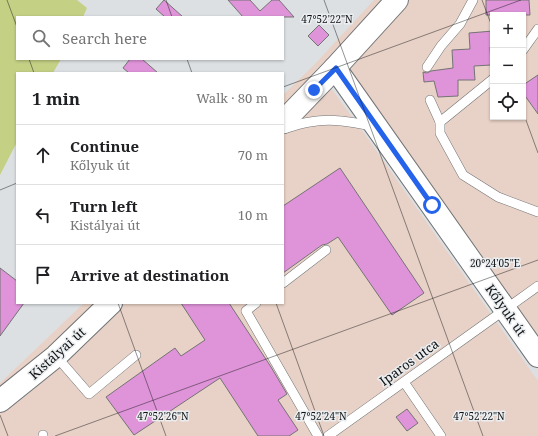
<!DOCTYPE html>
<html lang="en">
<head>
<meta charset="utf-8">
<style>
	body { margin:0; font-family:"Noto Serif",serif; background:#f6f6f6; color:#202124 }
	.controls { position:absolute; right:12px; top:12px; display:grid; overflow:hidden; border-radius:0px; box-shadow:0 1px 3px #0004 }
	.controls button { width:36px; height:36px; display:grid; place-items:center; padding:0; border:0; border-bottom:1px solid #e0e0e0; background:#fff; color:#202124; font:20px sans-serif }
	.stop { position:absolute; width:12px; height:12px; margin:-9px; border:3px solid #2563eb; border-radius:50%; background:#fff }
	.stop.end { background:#2563eb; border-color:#fff; box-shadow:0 1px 4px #0008 }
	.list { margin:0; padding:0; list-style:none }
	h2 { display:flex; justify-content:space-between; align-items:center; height:52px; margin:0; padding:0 16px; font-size:17px }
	h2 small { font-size:13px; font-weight:400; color:#757577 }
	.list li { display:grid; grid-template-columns:26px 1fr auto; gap:12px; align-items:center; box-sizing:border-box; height:60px; padding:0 16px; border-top:1px solid #e0e0e0 }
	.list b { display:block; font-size:15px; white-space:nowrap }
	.list p { margin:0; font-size:13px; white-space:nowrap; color:#757577 }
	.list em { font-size:13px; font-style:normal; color:#757577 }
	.icon { flex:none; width:22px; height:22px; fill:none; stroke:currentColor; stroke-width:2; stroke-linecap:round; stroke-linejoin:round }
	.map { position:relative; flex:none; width:538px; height:436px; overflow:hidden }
	.search { position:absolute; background:#fff; box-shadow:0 1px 3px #0004; left:16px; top:16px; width:268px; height:44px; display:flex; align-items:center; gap:10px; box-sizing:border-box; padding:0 14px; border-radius:0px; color:#757577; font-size:15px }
	.panel { position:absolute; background:#fff; box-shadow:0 1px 3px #0004; left:16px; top:72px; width:268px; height:232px; border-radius:0px }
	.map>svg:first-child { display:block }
	.industrial { fill:#e8d1c6; fill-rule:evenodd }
	.green { fill:#c4d084 }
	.building { fill:#df94d9; stroke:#757375 }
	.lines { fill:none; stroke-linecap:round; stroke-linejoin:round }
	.service-casing { stroke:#727476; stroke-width:10 }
	.secondary-casing { stroke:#727476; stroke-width:24 }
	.service { stroke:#fff; stroke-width:9 }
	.secondary { stroke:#fff; stroke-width:22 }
	.route { stroke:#2563eb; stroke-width:5 }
	.ticks { fill:none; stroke:#101112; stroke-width:1; stroke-opacity:0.45 }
	.labels { text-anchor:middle; stroke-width:3; stroke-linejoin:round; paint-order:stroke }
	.street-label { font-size:13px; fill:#101112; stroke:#ebeef0 }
	.ticks-label { font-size:10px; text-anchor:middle; fill:#101112; stroke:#ebeef0; stroke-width:3; stroke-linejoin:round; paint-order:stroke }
</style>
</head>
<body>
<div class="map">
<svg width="538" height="436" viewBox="0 0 538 436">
	<rect width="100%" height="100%" fill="#dde0e3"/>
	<path class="industrial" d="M 374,0 L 538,0 L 538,339 L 384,121 L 315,66 L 366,136 L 538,381 L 538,436 L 0,436 L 0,383 L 84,303 L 283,303 L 283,95 L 314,65 ZM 493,15 L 523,15 L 523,117 L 493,117 Z"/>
	<polygon class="green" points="0,0 77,0 87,8 83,17 17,17 17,59 61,59 53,73 17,73 17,142 0,175"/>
	<g class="building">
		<polygon points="164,0 183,17 165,17 156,9"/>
		<polygon points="228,0 250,0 260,11 272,0 279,0 294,17 243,17"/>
		<polygon points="486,0 529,0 530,15 486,15"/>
		<polygon points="319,25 329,35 318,46 308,36"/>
		<polygon points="493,31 493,47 490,47 491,65 474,66 475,80 458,80 458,96 438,97 434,81 424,82 423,72 427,73 431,71 453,68 452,50 470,49 469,33"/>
		<polygon points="130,59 142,59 158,73 129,73 123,68"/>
		<polygon points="538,75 538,114 523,93 523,85"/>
		<polygon points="340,168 424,293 392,315 338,237 327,244 322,245 283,273 283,206"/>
		<polygon points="0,268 17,281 17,303 24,303 0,336"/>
		<polygon points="181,303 229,303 271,367 287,394 278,400 298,430 289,436 258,436 220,378 134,435 106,397 175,348 181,356 205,340"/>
		<polygon points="407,409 418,423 407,431 396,417"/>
	</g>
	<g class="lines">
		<defs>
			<g id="service">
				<polyline points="523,50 538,29"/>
				<polyline points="427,67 441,46 460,24 473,0"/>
				<polyline points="493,79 440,122 440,133 463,175 498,197 538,212"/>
				<polyline points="430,100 440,122"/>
				<path d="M 283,129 C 292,127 301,123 310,122 C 331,118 352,122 372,126"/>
				<polyline points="283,283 326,250"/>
				<polyline points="256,303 246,311 318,436"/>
				<polyline points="56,356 89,394 136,355"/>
				<polyline points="404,382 441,436"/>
				<polyline points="43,435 43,436"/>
				<polyline points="328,436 538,286"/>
			</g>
			<g id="secondary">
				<polyline points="335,68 538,356"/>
				<polyline points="283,122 335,68 397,0"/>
				<polyline points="0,401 56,356 111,303"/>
			</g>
		</defs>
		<use href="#service" class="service-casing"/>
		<use href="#secondary" class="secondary-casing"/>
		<use href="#service" class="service"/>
		<use href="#secondary" class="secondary"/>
	</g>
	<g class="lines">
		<polyline class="route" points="314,90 336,68 432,205"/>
	</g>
	<path class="ticks" d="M 7,0 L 17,27M 166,0 L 172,17M 324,0 L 483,436M 482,0 L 493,29M 29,59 L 34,73M 187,59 L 192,73M 283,87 L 521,0M 523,112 L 538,153M 0,190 L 17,183M 118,303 L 166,436M 276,303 L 324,436M 0,415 L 8,436M 55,436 L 538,260"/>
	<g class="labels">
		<g class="street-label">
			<text transform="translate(506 310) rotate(55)" y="5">Kőlyuk út</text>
			<text transform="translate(57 353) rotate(-42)" y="5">Kistályai út</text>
			<text transform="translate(409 362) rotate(-36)" y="5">Iparos utca</text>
		</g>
	</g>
	<g class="ticks-label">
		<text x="327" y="23">47°52'22"N</text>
		<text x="495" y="267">20°24'05"E</text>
		<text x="163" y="420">47°52'26"N</text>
		<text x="321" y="420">47°52'24"N</text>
		<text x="479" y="420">47°52'22"N</text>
	</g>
</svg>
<div class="controls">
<button>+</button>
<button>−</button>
<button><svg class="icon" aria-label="locate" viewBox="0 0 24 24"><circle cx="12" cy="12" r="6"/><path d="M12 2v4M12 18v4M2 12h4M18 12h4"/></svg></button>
</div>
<div class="stop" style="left:432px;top:205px"></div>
<div class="stop end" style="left:314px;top:90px"></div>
<div class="search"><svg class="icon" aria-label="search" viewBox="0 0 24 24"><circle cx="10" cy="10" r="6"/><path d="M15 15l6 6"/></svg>Search here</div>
<section class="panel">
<h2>1 min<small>Walk · 80 m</small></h2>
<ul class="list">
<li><svg class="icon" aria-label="ahead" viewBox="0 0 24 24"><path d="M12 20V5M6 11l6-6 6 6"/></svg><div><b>Continue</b><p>Kőlyuk út</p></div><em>70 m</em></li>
<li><svg class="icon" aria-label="left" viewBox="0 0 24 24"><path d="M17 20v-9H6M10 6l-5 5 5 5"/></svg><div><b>Turn left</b><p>Kistályai út</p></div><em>10 m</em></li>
<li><svg class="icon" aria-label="arrive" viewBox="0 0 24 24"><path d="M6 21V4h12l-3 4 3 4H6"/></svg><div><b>Arrive at destination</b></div></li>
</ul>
</section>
</div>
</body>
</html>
